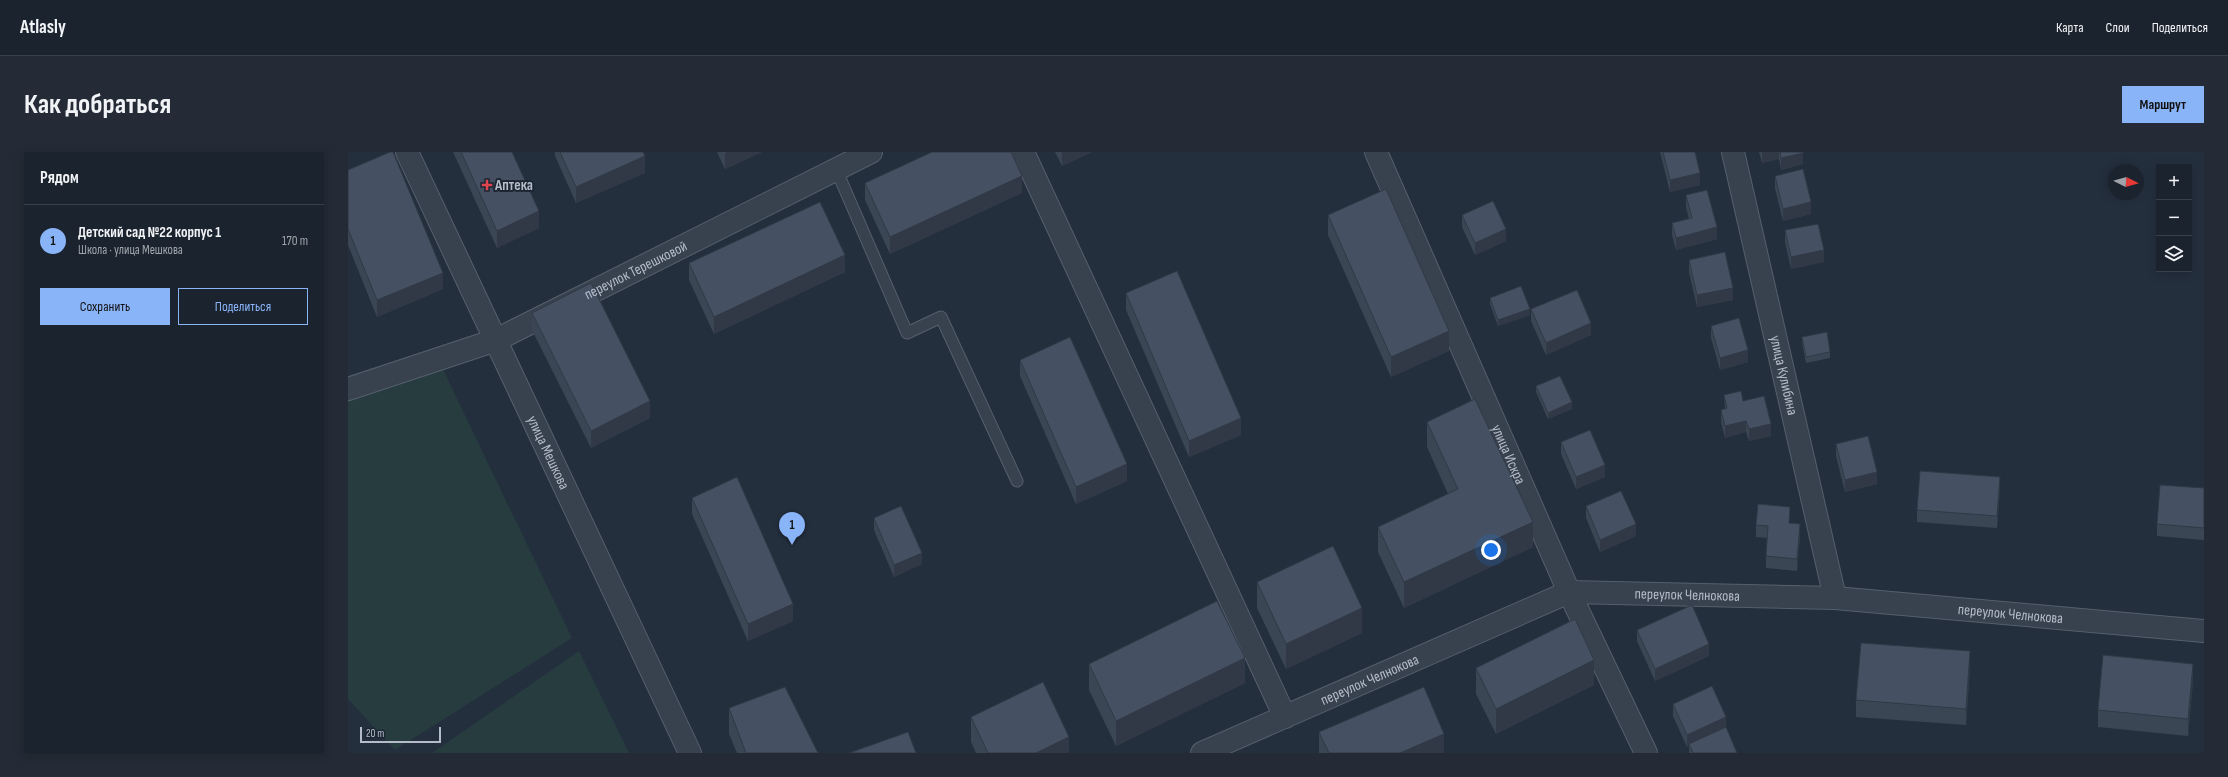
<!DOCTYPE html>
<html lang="ru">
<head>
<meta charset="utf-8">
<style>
	body { margin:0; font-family:"Sofia Sans Condensed",sans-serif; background:#242b36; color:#f1f3f6 }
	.controls { position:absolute; right:12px; top:12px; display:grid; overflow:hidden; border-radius:0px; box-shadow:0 2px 10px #0003 }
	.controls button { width:36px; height:36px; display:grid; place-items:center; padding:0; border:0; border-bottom:1px solid #39404a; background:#1b232e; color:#f1f3f6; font:20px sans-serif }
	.compass { position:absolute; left:1760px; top:12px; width:36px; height:36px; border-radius:50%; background:#1b232e; box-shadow:0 2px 10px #0003; rotate:95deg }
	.scale { position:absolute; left:12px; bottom:10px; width:81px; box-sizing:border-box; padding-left:4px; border:2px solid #b4bcc9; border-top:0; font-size:11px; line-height:14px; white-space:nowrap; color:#b4bcc9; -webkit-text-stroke:3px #1d2633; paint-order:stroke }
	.you { position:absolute; left:1143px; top:398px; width:14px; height:14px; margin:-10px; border:3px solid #fff; border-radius:50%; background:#1a73e8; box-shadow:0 0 0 6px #1a73e833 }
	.badge { display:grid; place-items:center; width:26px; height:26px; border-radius:50%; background:#8ab4f8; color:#111; font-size:13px; font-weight:700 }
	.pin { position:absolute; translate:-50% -33px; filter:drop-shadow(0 1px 2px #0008) }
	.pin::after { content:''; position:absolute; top:21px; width:14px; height:12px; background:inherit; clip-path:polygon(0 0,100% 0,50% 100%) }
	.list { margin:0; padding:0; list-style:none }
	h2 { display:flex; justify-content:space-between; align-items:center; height:52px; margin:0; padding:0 16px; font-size:17px }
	h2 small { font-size:13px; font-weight:400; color:#a0a4aa }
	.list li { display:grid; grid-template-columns:26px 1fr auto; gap:12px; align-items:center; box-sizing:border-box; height:72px; padding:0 16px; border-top:1px solid #39404a }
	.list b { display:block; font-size:15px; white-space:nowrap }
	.list p { margin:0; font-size:13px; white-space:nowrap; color:#a0a4aa }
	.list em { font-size:13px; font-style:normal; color:#a0a4aa }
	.actions { display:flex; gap:8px; padding:12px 16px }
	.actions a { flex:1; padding:9px 0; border:1px solid #8ab4f8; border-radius:0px; text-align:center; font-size:14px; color:#8ab4f8 }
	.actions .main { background:#8ab4f8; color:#111 }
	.icon { flex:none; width:22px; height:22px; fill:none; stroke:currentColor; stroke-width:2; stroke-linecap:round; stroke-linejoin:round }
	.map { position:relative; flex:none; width:1856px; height:601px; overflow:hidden; border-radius:0px }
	header { display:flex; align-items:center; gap:24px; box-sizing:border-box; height:56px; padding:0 20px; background:#1b232e; border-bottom:1px solid #39404a }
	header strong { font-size:19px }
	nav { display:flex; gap:22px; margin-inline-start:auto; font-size:14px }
	.intro { display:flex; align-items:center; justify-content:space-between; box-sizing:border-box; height:96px; padding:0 24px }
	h1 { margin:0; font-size:28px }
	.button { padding:10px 18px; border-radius:0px; background:#8ab4f8; color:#111; font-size:14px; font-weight:700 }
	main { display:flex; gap:24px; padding:0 24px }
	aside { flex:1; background:#1b232e; border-radius:0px; box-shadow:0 2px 10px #0003 }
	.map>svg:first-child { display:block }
	.green { fill:#263c3f }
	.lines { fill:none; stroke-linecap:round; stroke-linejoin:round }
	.service-casing { stroke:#565f6c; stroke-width:13 }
	.minor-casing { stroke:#565f6c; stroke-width:24 }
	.service { stroke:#38414e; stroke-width:11 }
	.minor { stroke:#38414e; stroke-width:22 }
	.wall { fill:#3b4654 }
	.shaded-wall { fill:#303945 }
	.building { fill:#455162; stroke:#303945 }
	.health-dot { fill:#e0444e; stroke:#1d2633; stroke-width:1.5 }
	.labels { text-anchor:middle; stroke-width:4; stroke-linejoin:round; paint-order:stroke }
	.poi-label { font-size:15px; font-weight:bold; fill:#b4bcc9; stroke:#1d2633; text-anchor:start }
	.street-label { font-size:15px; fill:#b4bcc9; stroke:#1d2633 }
</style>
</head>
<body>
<header>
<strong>Atlasly</strong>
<nav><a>Карта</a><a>Слои</a><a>Поделиться</a></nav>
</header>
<div class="intro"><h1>Как добраться</h1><a class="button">Маршрут</a></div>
<main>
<aside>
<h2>Рядом<small></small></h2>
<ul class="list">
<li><span class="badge">1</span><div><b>Детский сад №22 корпус 1</b><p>Школа · улица Мешкова</p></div><em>170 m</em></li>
</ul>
<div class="actions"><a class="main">Сохранить</a><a>Поделиться</a></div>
</aside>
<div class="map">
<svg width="1856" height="601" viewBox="0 0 1856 601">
	<rect width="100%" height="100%" fill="#242f3e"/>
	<g class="green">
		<polygon points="90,207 224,486 47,598 0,547 0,245"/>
		<polygon points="231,499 281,601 84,601"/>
	</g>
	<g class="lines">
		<defs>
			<polyline id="service" points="488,17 559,181 593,165 669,329"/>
			<g id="minor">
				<path id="s1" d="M 59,0 L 342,601"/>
				<polyline points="675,0 937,565"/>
				<path id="s2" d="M 1028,0 L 1221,440 L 1298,601"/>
				<path id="s3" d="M 1385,0 L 1487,446"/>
				<path id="s4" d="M 0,237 L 148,188 L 523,0"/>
				<path id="s5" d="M 854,601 L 1221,440 L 1487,446 L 1856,479"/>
			</g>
		</defs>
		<use href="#service" class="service-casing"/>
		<use href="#minor" class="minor-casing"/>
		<use href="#service" class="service"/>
		<use href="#minor" class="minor"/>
	</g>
	<g class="wall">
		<polygon points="105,0 164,0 191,76 149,96"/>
		<polygon points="207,0 212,0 297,21 228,51 207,4"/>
		<polygon points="369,0 414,0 377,17"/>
		<polygon points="707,0 744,0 714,14"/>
		<polygon points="1312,0 1347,0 1352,33 1322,40"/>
		<polygon points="1411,0 1455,0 1455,12 1433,18 1431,7 1414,11"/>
		<polygon points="0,18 95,137 29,165 0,93"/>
		<polygon points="1427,24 1463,62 1435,69 1427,36"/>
		<polygon points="517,31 674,41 542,102 517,48"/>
		<polygon points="1338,43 1369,87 1328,98 1324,83 1324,71 1341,67 1338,55"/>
		<polygon points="980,63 1101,199 1043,225 980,83"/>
		<polygon points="1114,63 1158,89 1127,103 1114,75"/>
		<polygon points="1437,78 1476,110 1443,117 1437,90"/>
		<polygon points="1341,108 1385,148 1349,155 1341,120"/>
		<polygon points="341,111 497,120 366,182 341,128"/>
		<polygon points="778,141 893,283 841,305 778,158"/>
		<polygon points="1142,146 1182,163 1150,174 1142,152"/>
		<polygon points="1183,157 1243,183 1198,203 1183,169"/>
		<polygon points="184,161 302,266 243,296 184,178"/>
		<polygon points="1363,174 1400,210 1372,218 1363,186"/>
		<polygon points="1454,185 1482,200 1482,206 1458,211 1454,191"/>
		<polygon points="672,208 779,329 728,352 672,224"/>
		<polygon points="1188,234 1224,257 1200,267 1188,240"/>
		<polygon points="1376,243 1395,249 1423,284 1401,289 1398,280 1377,286 1373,270 1373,258 1377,257"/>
		<polygon points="1079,270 1185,395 1056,456 1030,400 1030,375 1100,342 1079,295"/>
		<polygon points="1213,290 1257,325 1228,337 1213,302"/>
		<polygon points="1488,292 1529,332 1497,340 1488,304"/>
		<polygon points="1856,336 1856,388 1809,384 1809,372"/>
		<polygon points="1652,337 1649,376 1569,370 1569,358"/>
		<polygon points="344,346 445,469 400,489 344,362"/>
		<polygon points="1238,354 1288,384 1252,400 1238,366"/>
		<polygon points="526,366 574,412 546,425 526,378"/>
		<polygon points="1441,371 1452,384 1449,419 1418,416 1418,404 1419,386 1408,385 1408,373"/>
		<polygon points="909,430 1014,481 938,517 909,456"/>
		<polygon points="1289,478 1361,504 1307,529 1289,489"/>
		<polygon points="741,512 897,531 768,594 741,538"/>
		<polygon points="1128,516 1246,533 1148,582 1128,542"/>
		<polygon points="1622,516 1618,573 1508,565 1508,548"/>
		<polygon points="1845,529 1840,584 1750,575 1750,558"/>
		<polygon points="1325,552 1378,576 1389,601 1341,601 1341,593 1339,595 1325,564"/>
		<polygon points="381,556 470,601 389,601 381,582"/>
		<polygon points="623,565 721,601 628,601 623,590"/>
		<polygon points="971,580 1096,601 971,601"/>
	</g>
	<g class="shaded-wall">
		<polygon points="379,0 414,0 377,17 377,1"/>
		<polygon points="714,0 744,0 714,14"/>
		<polygon points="1414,0 1431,0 1431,7 1414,11"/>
		<polygon points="1455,1 1455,12 1433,18 1433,6"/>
		<polygon points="297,4 297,21 228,51 228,35"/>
		<polygon points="1352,21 1352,33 1322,40 1322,28"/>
		<polygon points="674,24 674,41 542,102 542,85"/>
		<polygon points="1463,50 1463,62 1435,69 1435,57"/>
		<polygon points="191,59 191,76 149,96 149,79"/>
		<polygon points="1369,75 1369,87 1328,98 1328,86"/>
		<polygon points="1158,77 1158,89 1127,103 1127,91"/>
		<polygon points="1476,98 1476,110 1443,117 1443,105"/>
		<polygon points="497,103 497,120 366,182 366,165"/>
		<polygon points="95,121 95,137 29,165 29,148"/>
		<polygon points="1385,136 1385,148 1349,155 1349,143"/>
		<polygon points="1182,157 1182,163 1150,174 1150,168"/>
		<polygon points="1243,171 1243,183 1198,203 1198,191"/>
		<polygon points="1101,179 1101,199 1043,225 1043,205"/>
		<polygon points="1400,198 1400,210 1372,218 1372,206"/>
		<polygon points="302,249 302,266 243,296 243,279"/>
		<polygon points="1224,250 1224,257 1200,267 1200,261"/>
		<polygon points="893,266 893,283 841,305 841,289"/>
		<polygon points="1398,269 1398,280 1377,286 1377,274"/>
		<polygon points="1423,272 1423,284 1401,289 1401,277"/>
		<polygon points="779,312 779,329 728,352 728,335"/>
		<polygon points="1257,313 1257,325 1228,337 1228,325"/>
		<polygon points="1529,320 1529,332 1497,340 1497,328"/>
		<polygon points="1652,325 1652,337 1649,376 1649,364"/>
		<polygon points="1185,370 1185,395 1056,456 1056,430"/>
		<polygon points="1288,372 1288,384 1252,400 1252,388"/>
		<polygon points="1452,372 1452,384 1449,419 1449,407"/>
		<polygon points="574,401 574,412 546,425 546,413"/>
		<polygon points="445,452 445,469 400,489 400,472"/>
		<polygon points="1014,456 1014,481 938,517 938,492"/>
		<polygon points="1361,492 1361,504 1307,529 1307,517"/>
		<polygon points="1622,499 1622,516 1618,573 1618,557"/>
		<polygon points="897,506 897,531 768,594 768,569"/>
		<polygon points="1246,508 1246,533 1148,582 1148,557"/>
		<polygon points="1845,512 1845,529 1840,584 1840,567"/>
		<polygon points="1378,565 1378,577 1339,595 1339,583"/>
		<polygon points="1096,582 1096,601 1052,601"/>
		<polygon points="721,585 721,601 688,601"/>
	</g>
	<g class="building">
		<polygon points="42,0 45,0 95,121 29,148 0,77 0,18"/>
		<polygon points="113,0 164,0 191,59 149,79"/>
		<polygon points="212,0 295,0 297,4 228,35"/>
		<polygon points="584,0 663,0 674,24 542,85 517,31"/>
		<polygon points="1315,0 1347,0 1352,21 1322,28"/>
		<polygon points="1432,0 1455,0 1455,1 1433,6"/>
		<polygon points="1455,17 1463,50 1435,57 1427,24"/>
		<polygon points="1038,37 1101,179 1043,205 980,63"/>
		<polygon points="1359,38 1369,75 1328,86 1324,71 1344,66 1338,43"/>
		<polygon points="1145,49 1158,77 1127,91 1114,63"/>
		<polygon points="472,50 497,103 366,165 341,111"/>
		<polygon points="1470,72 1476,98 1443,105 1437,78"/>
		<polygon points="1377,100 1385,136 1349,143 1341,108"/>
		<polygon points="829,119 893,266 841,289 778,141"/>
		<polygon points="243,131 302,249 243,279 184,161"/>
		<polygon points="1173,134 1182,157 1150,168 1142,146"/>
		<polygon points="1229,138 1243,171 1198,191 1183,157"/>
		<polygon points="1391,166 1400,198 1372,206 1363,174"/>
		<polygon points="1479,180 1482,200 1458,205 1454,185"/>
		<polygon points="722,185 779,312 728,335 672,208"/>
		<polygon points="1212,224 1224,250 1200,261 1188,234"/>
		<polygon points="1393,239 1395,249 1416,244 1423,272 1401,277 1398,269 1377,274 1373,258 1379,256 1376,243"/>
		<polygon points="1127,247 1185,370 1056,430 1030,375 1110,337 1079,270"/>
		<polygon points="1242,278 1257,313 1228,325 1213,290"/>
		<polygon points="1520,284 1529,320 1497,328 1488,292"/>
		<polygon points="1572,319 1652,325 1649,364 1569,358"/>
		<polygon points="389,325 445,452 400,472 344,346"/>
		<polygon points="1812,333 1856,336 1856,376 1809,372"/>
		<polygon points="1273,339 1288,372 1252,388 1238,354"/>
		<polygon points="1410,352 1442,355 1441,371 1452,372 1449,407 1418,404 1420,374 1408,373"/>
		<polygon points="553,354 574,401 546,413 526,366"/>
		<polygon points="985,394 1014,456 938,492 909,430"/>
		<polygon points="869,449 897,506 768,569 741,512"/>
		<polygon points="1344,453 1361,492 1307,517 1289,478"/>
		<polygon points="1227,467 1246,508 1148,557 1128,516"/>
		<polygon points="1513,491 1622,499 1618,557 1508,548"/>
		<polygon points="1755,503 1845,512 1840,567 1750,558"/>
		<polygon points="695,530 721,585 688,601 640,601 623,565"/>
		<polygon points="1364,534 1378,565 1339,583 1325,552"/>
		<polygon points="437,535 470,601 398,601 381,556"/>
		<polygon points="1076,535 1096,582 1052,601 981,601 971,580"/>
		<polygon points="1378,575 1389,601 1345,601 1341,592"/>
		<polygon points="560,580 568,601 501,601"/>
	</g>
	<path class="health-dot" d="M137 27h4v4h4v4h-4v4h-4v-4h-4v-4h4z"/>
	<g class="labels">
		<g class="poi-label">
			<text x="147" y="38">Аптека</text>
		</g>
		<g class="street-label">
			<text dy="5" stroke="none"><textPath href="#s4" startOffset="312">переулок Терешковой</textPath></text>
			<text dy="5" stroke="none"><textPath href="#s3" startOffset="229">улица Кулибина</textPath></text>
			<text dy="5" stroke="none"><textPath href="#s1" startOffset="332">улица Мешкова</textPath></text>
			<text dy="5" stroke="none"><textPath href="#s2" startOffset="330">улица Искра</textPath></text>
			<text dy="5" stroke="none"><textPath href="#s5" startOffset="519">переулок Челнокова</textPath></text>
			<text dy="5" stroke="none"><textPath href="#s5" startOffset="843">переулок Челнокова</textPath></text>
			<text dy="5" stroke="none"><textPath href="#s5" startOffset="183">переулок Челнокова</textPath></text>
		</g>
	</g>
</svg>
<div class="controls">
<button>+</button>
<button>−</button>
<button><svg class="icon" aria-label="layers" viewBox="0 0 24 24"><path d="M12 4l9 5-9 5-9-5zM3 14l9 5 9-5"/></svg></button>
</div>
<svg class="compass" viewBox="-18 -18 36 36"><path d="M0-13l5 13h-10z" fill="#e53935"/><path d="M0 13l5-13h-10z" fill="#a0a4aa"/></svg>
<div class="scale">20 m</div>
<div class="you"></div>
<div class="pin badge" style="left:444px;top:393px">1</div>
</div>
</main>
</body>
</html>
